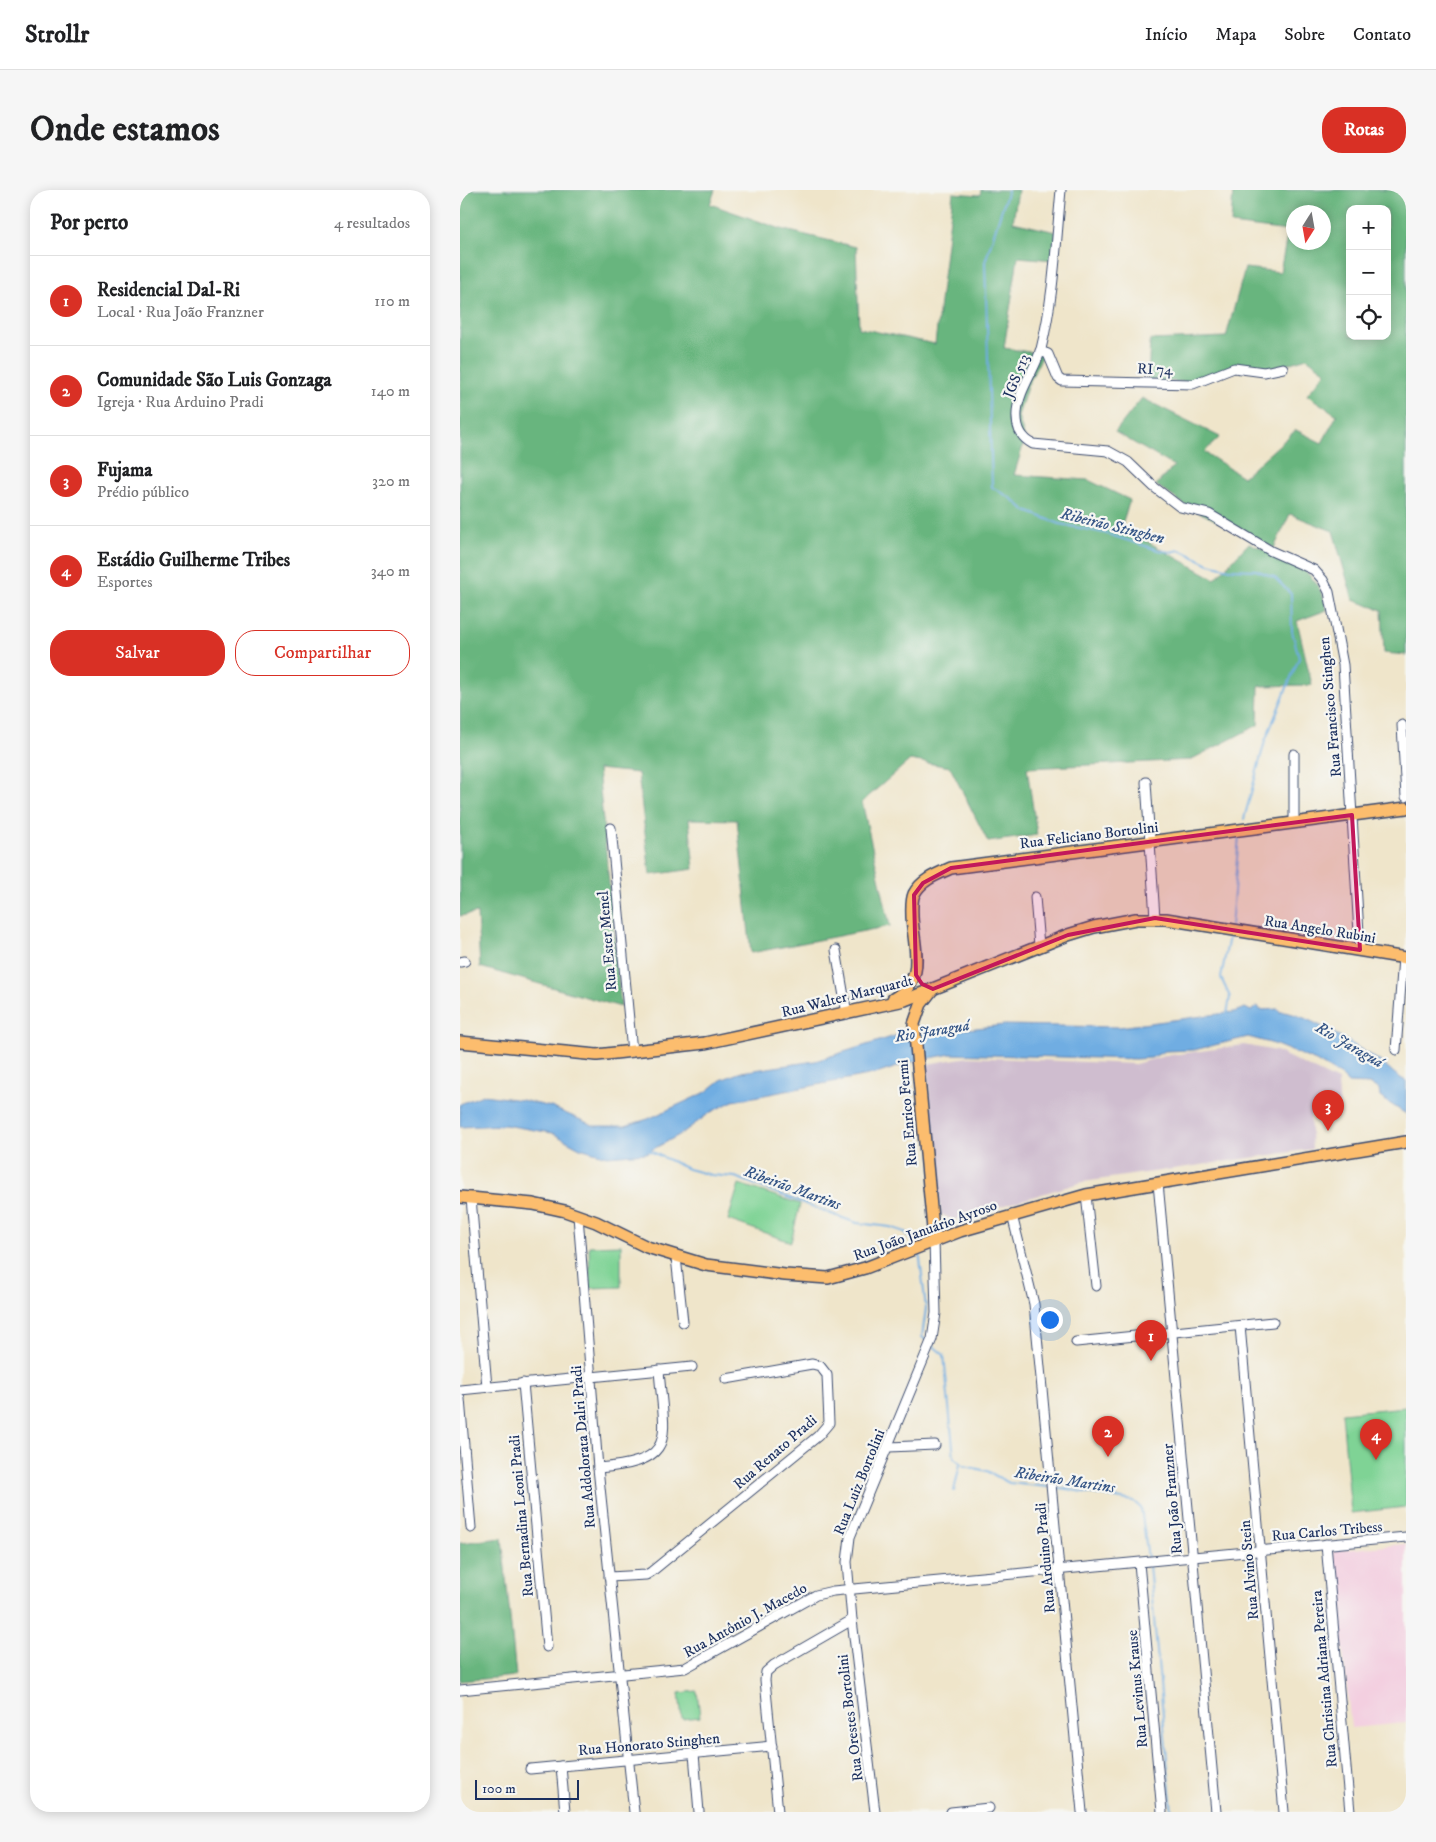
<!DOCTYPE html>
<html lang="pt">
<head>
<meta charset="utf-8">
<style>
	body { margin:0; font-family:"IM FELL DW Pica",serif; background:#f6f6f6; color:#202124 }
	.controls { position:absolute; right:15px; top:15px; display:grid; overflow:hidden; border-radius:10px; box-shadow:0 2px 12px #0003 }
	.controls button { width:45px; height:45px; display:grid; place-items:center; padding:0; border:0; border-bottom:1px solid #e0e0e0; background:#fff; color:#202124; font:25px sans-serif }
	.compass { position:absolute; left:826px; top:15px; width:45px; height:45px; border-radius:50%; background:#fff; box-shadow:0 2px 12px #0003; rotate:191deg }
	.scale { position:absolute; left:15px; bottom:12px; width:104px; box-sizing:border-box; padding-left:5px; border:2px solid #1b2f5e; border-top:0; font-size:14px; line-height:18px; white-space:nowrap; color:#1b2f5e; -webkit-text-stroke:4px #f6f6f2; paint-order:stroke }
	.you { position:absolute; left:589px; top:1129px; width:18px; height:18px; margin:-12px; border:4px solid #fff; border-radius:50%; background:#1a73e8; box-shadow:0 0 0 8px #1a73e833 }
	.badge { display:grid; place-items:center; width:32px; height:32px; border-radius:50%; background:#d93025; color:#fff; font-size:16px; font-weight:700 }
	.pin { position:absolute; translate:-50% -41px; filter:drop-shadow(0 1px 2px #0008) }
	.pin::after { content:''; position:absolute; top:26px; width:18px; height:15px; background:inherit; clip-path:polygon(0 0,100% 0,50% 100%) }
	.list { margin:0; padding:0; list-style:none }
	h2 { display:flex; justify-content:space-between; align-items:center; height:65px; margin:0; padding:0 20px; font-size:21px }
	h2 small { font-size:16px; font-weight:400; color:#757577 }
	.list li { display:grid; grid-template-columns:32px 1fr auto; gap:15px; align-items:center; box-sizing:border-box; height:90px; padding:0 20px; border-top:1px solid #e0e0e0 }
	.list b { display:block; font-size:19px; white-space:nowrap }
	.list p { margin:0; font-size:16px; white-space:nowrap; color:#757577 }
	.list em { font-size:16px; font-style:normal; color:#757577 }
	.actions { display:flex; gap:10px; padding:15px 20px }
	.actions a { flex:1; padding:11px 0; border:1px solid #d93025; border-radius:20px; text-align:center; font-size:18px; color:#d93025 }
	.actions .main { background:#d93025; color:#fff }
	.icon { flex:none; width:28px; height:28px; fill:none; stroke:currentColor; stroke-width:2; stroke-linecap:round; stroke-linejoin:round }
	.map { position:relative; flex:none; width:946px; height:1622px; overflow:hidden; border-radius:20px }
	header { display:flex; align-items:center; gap:30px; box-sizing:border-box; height:70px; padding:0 25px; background:#fff; border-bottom:1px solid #e0e0e0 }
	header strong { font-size:24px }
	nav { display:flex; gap:28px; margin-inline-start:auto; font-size:18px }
	.intro { display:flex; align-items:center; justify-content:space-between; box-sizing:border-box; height:120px; padding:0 30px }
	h1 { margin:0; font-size:35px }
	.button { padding:12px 22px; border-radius:20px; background:#d93025; color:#fff; font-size:18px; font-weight:700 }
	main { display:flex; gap:30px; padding:0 30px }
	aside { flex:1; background:#fff; border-radius:20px; box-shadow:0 2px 12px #0003 }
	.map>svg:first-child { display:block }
	.built { fill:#f3cfe0 }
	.industrial { fill:#cfbdcf }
	.green { fill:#7fd395; stroke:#4d817a }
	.forest { fill:#67b57e; stroke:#41726e; fill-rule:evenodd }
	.water { fill:#70ade2; stroke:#466ea0 }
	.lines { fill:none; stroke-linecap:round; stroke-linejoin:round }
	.stream { stroke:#70ade2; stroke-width:2 }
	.minor-casing { stroke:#3b4a6e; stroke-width:11 }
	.major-casing { stroke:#3b4a6e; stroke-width:14 }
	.minor { stroke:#fff; stroke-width:9 }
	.major { stroke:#fcbd6e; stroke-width:11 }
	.marked { fill:#c2185b; fill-opacity:0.2; stroke:#c2185b; stroke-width:4; stroke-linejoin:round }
	.labels { text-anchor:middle; stroke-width:4.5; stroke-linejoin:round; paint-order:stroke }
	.street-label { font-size:15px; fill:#1b2f5e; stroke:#f6f6f2 }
	.water-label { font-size:16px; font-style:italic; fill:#355586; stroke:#f6f6f2 }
</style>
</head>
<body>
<header>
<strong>Strollr</strong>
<nav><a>Início</a><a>Mapa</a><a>Sobre</a><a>Contato</a></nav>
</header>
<div class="intro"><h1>Onde estamos</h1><a class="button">Rotas</a></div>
<main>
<aside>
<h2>Por perto<small>4 resultados</small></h2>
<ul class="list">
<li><span class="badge">1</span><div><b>Residencial Dal-Ri</b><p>Local · Rua João Franzner</p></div><em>110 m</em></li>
<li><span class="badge">2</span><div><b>Comunidade São Luis Gonzaga</b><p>Igreja · Rua Arduino Pradi</p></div><em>140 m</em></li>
<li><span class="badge">3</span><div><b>Fujama</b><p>Prédio público</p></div><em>320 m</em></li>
<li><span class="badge">4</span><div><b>Estádio Guilherme Tribes</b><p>Esportes</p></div><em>340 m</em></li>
</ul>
<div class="actions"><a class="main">Salvar</a><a>Compartilhar</a></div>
</aside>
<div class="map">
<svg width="946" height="1622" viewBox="0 0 946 1622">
	<rect width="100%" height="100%" fill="#f6f6f2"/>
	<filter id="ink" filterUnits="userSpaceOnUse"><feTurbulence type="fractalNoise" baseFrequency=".02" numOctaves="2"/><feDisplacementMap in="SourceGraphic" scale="10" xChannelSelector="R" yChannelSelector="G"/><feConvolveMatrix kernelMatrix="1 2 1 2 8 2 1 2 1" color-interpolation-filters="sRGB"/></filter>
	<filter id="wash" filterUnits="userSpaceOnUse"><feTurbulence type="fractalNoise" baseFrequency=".0096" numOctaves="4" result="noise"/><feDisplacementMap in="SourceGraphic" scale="20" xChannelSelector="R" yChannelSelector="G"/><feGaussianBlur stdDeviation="1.12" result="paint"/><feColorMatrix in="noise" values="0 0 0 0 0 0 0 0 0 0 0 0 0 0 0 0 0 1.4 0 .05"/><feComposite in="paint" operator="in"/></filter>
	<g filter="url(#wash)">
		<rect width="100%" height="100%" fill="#efe5ca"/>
		<polygon class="built" points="946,1354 946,1533 891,1538 873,1361"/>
		<polygon class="industrial" points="784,855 816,861 878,891 880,921 850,925 852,959 623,992 493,1030 481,1024 467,874 508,867 675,874 705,866"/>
		<g class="green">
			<polygon points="279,994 340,1014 331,1052 268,1030"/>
			<polygon points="161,1055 161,1097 130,1098 129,1056"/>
			<polygon points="946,1217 946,1317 891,1323 882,1223"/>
			<polygon points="237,1501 240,1527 222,1529 219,1503"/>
		</g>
		<g class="forest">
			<path d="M 0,0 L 255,0 L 250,14 L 321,39 L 396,57 L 399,138 L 475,154 L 493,3 L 520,5 L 521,0 L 558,0 L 553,32 L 596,42 L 594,70 L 558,67 L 544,158 L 583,164 L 567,197 L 558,226 L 565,249 L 554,285 L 628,290 L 670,310 L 661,337 L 755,389 L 789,353 C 826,370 858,376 867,420 L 837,431 L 852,495 L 799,496 L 798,535 L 730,570 L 567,578 L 577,645 L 528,652 L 490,577 L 450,570 L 402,612 L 430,736 L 291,763 L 277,630 L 229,629 L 234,679 L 190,685 L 178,583 L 138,579 L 161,817 L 20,777 L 17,723 L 0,726 Z"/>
			<path d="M 773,0 L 946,0 L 946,465 L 924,463 L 922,420 L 893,410 L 873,341 L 830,324 L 814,358 L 728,317 L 696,295 L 714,276 L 655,242 L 682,208 L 760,247 L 744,262 L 783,287 L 836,240 L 862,253 L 877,225 L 847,205 L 866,182 L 847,168 L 807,180 L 772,176 L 733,192 L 688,191 L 690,150 L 766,147 L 785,78 L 820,82 L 828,41 L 771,34 ZM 890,19 L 927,19 L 927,146 L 890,146 ZM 834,22 L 864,22 L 864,52 L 834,52 Z"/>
			<polygon points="42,1348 56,1486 0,1491 0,1353"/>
		</g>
		<path class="water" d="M 798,816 L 800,820 L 818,819 L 820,822 C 841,820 899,858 918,870 C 928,876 935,886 946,891 L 946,924 L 920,907 L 919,899 L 909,894 L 888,893 L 881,886 L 856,871 L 814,854 L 788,847 L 734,860 L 705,861 L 691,868 L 675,869 L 491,864 L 455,871 L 419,883 L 273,911 L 251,922 L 221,944 L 186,963 L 147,966 L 120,958 L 92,943 L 45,935 L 0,937 L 0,914 L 23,905 L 62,910 L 91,917 L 135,936 L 165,936 L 188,929 L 246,902 L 261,890 L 281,882 L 355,871 L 448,842 L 471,843 L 544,835 L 659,837 L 774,822 L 785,818 L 791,821 Z"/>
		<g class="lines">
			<g class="stream">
				<polyline points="548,0 525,72 532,297 552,309 566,321 600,334 644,343 698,360 710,362 720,360 749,374 770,379 796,380 814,387 831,404 832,441 839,468 805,551 784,629"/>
				<polyline points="771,736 779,646"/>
				<polyline points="767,824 770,807 761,788 769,746"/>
				<polyline points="188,960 228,979 251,985 275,987 374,1025 397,1033 430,1037 445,1042 456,1054"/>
				<polyline points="459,1061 466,1118 462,1147 468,1152"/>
				<polyline points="472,1155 484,1165 494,1268 505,1276 527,1281 549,1293 588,1297"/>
				<polyline points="595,1297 673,1311 681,1318 688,1368"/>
				<polyline points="494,1301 500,1274"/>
				<polyline points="689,1375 712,1622"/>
			</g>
		</g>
	</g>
	<g filter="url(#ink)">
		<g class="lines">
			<defs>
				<g id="minor">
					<path d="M 601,0 C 596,53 594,107 581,159 C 575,180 558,201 557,223 C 556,238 561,248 573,254 L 648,261 L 668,272 L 694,297 L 720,317 L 749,324 L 811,361 L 854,380 L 863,390 L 869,402 L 883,475 L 900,760"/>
					<polyline points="580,161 588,164 598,188 602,191 733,194 774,178 804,182 823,178"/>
					<polyline points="942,535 946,607"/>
					<polyline points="834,564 834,633"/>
					<polyline points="686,592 695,728"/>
					<polyline points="151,638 172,862"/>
					<polyline points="575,707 579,756"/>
					<polyline points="376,760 387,824"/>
					<polyline points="0,772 5,771"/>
					<polyline points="936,860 943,768"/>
					<polyline points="698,993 756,1622"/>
					<polyline points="626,1005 636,1096"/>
					<polyline points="11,1008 27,1197"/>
					<polyline points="552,1025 574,1114 622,1622"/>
					<polyline points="118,1026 138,1278 174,1622"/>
					<polyline points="216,1067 223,1132"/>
					<polyline points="780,1136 824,1622"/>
					<polyline points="616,1152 813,1132"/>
					<polyline points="63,1193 87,1457"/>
					<polyline points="0,1200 232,1177"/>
					<polyline points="0,1209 11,1338"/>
					<polyline points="429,1257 475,1255"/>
					<path d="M 138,1278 C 220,1271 204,1248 199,1180"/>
					<polyline points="866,1354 890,1622"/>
					<polyline points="679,1373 702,1622"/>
					<polyline points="149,1387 186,1385 191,1382 358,1246 369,1233 367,1185 360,1176 352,1174 266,1189"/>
					<polyline points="392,1430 415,1622"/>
					<polyline points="0,1500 225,1478 356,1405 373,1401 946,1347"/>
					<polyline points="234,1564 239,1622"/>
					<polyline points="101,1576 105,1622"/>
					<polyline points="70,1579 312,1556"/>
					<polyline points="318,1622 305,1490 306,1482 314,1475 392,1430 387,1372 390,1347 472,1149 476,1123 474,1050"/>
					<polyline points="491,1622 529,1618"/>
				</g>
				<g id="major">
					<polyline points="472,800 461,814 454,834 474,1050"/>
					<path d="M 433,809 C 467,791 454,759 452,727 C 452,720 451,711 454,704 C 461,690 477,684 491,678 L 946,618"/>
					<polyline points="0,852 137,865 245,853 445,810 608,745 634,737 676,729 706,729 946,768"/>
					<polyline points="0,1007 73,1014 105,1021 136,1032 187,1057 246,1075 325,1085 368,1088 405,1078 500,1041 626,1005 946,952"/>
				</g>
			</defs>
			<use href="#minor" class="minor-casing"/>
			<use href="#major" class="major-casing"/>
			<use href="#minor" class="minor"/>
			<use href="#major" class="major"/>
		</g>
	</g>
	<path class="marked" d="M 892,625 L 900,760 L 695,728 L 608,745 L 473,799 L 462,794 L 456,785 L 454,705 L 463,693 L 491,678 Z"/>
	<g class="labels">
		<g class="street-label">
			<text transform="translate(695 179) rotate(2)" y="5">RI 74</text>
			<text transform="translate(556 186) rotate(-68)" y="5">JGS 513</text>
			<text transform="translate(870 517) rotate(-95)" y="5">Rua Francisco Stinghen</text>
			<text transform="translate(629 645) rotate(-7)" y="5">Rua Feliciano Bortolini</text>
			<text transform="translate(860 739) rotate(9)" y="5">Rua Angelo Rubini</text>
			<text transform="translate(147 751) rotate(-95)" y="5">Rua Ester Menel</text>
			<text transform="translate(387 806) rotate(-14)" y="5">Rua Walter Marquardt</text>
			<text transform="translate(447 923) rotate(-95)" y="5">Rua Enrico Fermi</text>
			<text transform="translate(465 1040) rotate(-20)" y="5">Rua João Januário Ayroso</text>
			<text transform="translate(123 1257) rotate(-95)" y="5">Rua Addolorata Dalri Pradi</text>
			<text transform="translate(315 1262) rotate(-41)" y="5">Rua Renato Pradi</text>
			<text transform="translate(399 1292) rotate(-68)" y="5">Rua Luiz Bortolini</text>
			<text transform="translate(712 1309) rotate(-95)" y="5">Rua João Franzner</text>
			<text transform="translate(61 1326) rotate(-95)" y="5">Rua Bernadina Leoni Pradi</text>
			<text transform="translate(867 1341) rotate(-5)" y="5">Rua Carlos Tribess</text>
			<text transform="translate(585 1368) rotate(-95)" y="5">Rua Arduino Pradi</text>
			<text transform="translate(789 1380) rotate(-95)" y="5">Rua Alvino Stein</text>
			<text transform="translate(285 1430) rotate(-29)" y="5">Rua Antônio J. Macedo</text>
			<text transform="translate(864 1489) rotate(-95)" y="5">Rua Christina Adriana Pereira</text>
			<text transform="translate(677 1499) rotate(-95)" y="5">Rua Levinus Krause</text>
			<text transform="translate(390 1528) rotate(-97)" y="5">Rua Orestes Bortolini</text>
			<text transform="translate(189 1554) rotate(-5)" y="5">Rua Honorato Stinghen</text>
		</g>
		<g class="water-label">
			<text transform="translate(653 335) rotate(14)" y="6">Ribeirão Stinghen</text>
			<text transform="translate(472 840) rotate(-9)" y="6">Rio Jaraguá</text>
			<text transform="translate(890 854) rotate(30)" y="6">Rio Jaraguá</text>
			<text transform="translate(333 997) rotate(20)" y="6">Ribeirão Martins</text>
			<text transform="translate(605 1289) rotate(9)" y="6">Ribeirão Martins</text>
		</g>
	</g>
</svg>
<div class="controls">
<button>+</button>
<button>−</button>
<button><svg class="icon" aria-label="locate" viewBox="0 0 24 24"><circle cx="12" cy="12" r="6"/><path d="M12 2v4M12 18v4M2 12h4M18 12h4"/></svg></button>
</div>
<svg class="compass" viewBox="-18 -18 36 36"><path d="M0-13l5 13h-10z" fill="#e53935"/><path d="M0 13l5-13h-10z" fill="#757577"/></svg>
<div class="scale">100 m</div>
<div class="you"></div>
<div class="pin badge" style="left:691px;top:1171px">1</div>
<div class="pin badge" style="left:648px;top:1267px">2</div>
<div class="pin badge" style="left:868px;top:941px">3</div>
<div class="pin badge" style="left:916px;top:1270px">4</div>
</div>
</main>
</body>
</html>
